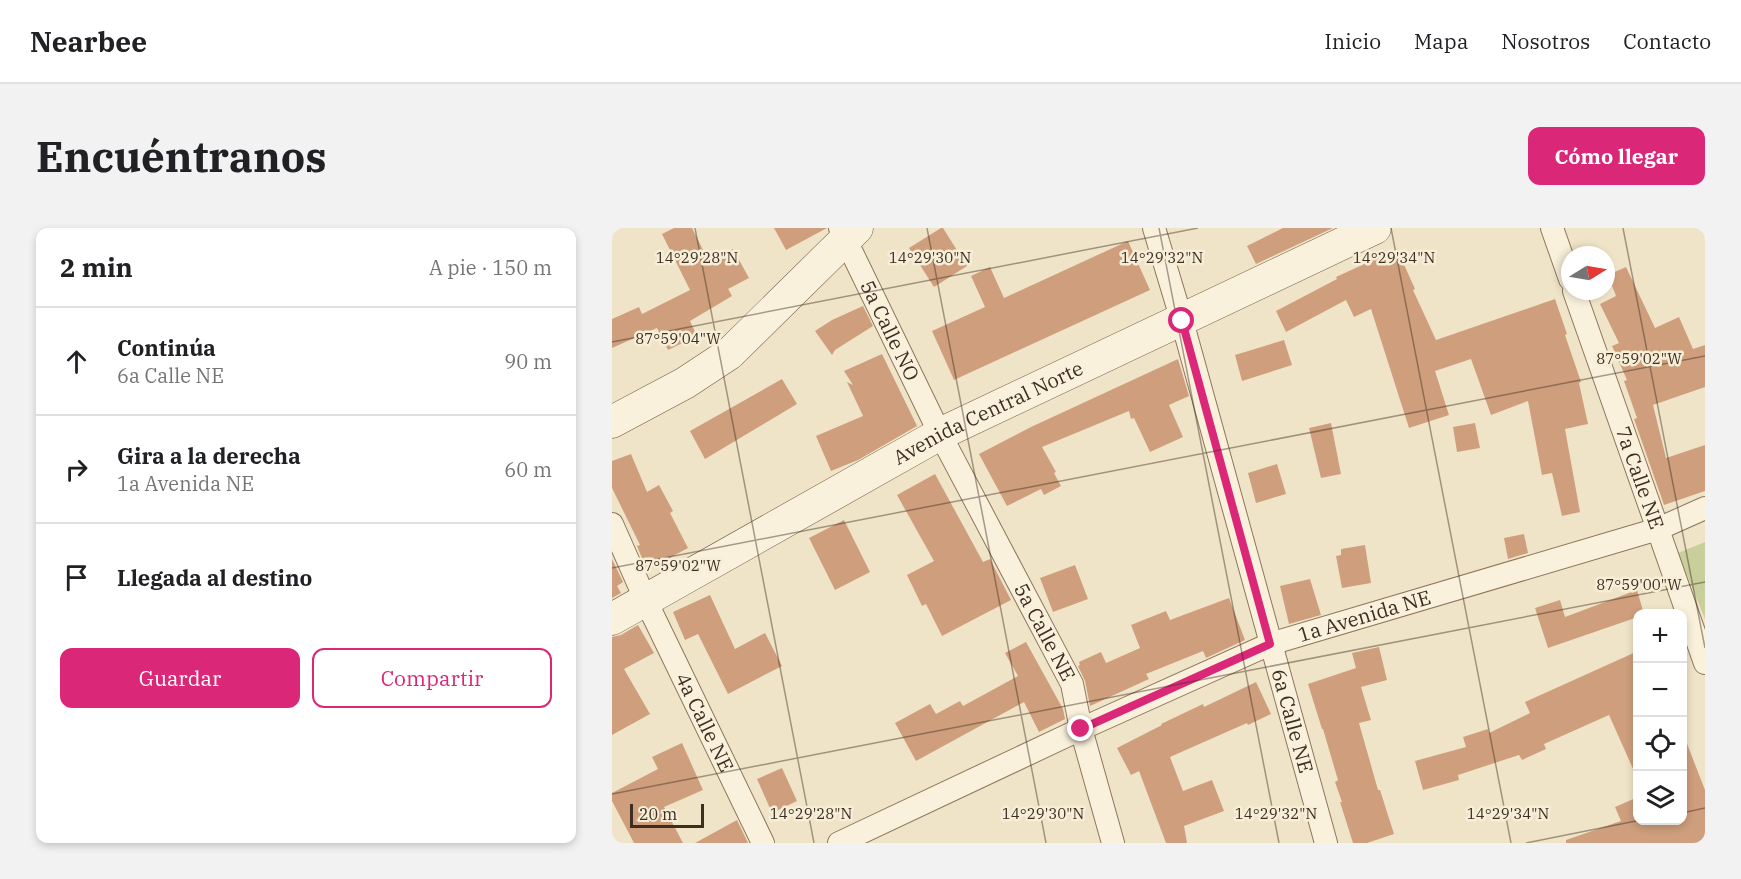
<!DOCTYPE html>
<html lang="es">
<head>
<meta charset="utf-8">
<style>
	body { margin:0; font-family:"IBM Plex Serif",serif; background:#f2f2f2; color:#202124 }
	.controls { position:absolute; right:18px; bottom:18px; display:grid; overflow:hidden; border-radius:12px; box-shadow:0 3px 9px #0003 }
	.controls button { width:54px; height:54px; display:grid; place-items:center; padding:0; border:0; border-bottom:2px solid #e0e0e0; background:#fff; color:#202124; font:30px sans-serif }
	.compass { position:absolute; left:949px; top:18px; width:54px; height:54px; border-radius:50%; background:#fff; box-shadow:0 3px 9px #0003; rotate:79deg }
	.scale { position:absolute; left:18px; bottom:15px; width:74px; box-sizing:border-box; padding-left:6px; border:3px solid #3d2e20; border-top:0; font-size:16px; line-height:21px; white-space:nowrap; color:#3d2e20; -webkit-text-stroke:4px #f7eed8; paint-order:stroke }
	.stop { position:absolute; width:18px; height:18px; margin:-14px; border:4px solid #db2777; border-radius:50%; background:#fff }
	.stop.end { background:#db2777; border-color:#fff; box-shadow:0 2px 6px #0008 }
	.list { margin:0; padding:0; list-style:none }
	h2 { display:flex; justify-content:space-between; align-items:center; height:78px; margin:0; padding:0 24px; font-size:26px }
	h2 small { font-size:20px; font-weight:400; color:#757577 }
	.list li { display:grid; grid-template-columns:39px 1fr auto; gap:18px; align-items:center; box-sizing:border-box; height:108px; padding:0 24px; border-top:2px solid #e0e0e0 }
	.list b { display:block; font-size:22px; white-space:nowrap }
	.list p { margin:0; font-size:20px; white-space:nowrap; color:#757577 }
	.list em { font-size:20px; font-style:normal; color:#757577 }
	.actions { display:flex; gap:12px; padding:18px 24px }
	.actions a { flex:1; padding:14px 0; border:2px solid #db2777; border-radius:12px; text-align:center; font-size:21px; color:#db2777 }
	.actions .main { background:#db2777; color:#fff }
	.icon { flex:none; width:33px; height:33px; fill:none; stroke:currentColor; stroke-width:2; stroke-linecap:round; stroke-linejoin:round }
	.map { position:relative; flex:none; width:1093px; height:615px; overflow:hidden; border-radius:12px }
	header { display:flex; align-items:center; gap:36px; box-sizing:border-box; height:84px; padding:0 30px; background:#fff; border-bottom:2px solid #e0e0e0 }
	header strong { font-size:28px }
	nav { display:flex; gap:33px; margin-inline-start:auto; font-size:21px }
	.intro { display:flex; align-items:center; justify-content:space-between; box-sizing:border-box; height:144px; padding:0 36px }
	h1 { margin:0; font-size:42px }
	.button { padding:15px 27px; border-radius:12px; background:#db2777; color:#fff; font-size:21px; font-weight:700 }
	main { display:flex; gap:36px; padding:0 36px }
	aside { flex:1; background:#fff; border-radius:12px; box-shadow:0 3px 9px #0003 }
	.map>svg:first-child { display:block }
	.green { fill:#c9cf9b }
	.building { fill:#cf9f7d }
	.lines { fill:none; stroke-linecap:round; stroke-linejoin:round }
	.street-casing { stroke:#8d765c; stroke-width:24 }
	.secondary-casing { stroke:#6f573f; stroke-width:33 }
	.street { stroke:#faf1dc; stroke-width:22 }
	.secondary { stroke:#faf1dc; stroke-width:32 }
	.route { stroke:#db2777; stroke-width:8 }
	.ticks { fill:none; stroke:#3d2e20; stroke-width:1.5; stroke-opacity:0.45 }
	.labels { text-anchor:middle; stroke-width:5; stroke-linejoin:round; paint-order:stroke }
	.street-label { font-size:20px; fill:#3d2e20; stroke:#f7eed8 }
	.ticks-label { font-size:15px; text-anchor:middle; fill:#3d2e20; stroke:#f7eed8; stroke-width:5; stroke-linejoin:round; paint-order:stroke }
</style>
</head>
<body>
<header>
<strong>Nearbee</strong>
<nav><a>Inicio</a><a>Mapa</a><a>Nosotros</a><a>Contacto</a></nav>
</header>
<div class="intro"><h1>Encuéntranos</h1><a class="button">Cómo llegar</a></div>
<main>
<aside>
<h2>2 min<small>A pie · 150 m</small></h2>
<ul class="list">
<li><svg class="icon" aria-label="ahead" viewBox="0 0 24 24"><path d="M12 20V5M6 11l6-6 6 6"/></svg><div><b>Continúa</b><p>6a Calle NE</p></div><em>90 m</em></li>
<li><svg class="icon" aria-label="right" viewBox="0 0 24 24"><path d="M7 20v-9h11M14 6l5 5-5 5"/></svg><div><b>Gira a la derecha</b><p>1a Avenida NE</p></div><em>60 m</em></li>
<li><svg class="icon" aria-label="arrive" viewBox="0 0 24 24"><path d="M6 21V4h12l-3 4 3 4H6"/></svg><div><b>Llegada al destino</b></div></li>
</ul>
<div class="actions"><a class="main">Guardar</a><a>Compartir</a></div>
</aside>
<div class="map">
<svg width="1093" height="615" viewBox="0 0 1093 615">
	<rect width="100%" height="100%" fill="#f0e4c8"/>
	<polygon class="green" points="1093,314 1093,391 1066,325"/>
	<g class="building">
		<polygon points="62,0 80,0 97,34 121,21 137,50 116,61 120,68 78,93 85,108 56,122 45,100 0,120 0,91 27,79 30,86 78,62 50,6"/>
		<polygon points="162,0 215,0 174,22"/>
		<polygon points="329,0 331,0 355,38 322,59 297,20"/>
		<polygon points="671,0 721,0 644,36 635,18"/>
		<polygon points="516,13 538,62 342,152 320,103 373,79 359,48 378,39 392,70"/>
		<polygon points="785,21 803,61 801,62 824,112 943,71 955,106 953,107 969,154 967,155 976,196 953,201 968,284 950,288 940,245 930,247 916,173 879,187 859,131 823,143 837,187 797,200 759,81 742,89 734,72 674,104 664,83 725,51 724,49"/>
		<polygon points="1014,39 1043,100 1067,89 1081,121 1093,117 1093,159 1041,177 1054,230 1093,217 1093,263 1052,277 1022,191 1025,190 1012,153 1015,152 1000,118 1007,115 988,76 1004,68 996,47"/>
		<polygon points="251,78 261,98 223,122 220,127 203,103 220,92"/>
		<polygon points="672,112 680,137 630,153 623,127"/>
		<polygon points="270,126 305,198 246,232 219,243 204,208 251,188 235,154 241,157 232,143"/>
		<polygon points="566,131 577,168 557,177 571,209 538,224 522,190 519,191 517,183 430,219 444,244 442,245 449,258 432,267 429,261 395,278 367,226 419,199"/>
		<polygon points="170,151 185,176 93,231 78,203"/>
		<polygon points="719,195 729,246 709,250 697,200"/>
		<polygon points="863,195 868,220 845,224 841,199"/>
		<polygon points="19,226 35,264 47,257 61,283 58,285 76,320 35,342 25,318 28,317 0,260 0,233"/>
		<polygon points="665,236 674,266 644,275 636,245"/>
		<polygon points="323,246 371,334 378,331 399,372 330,408 314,376 310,378 295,347 322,333 285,267"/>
		<polygon points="232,292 258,344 223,362 197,310"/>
		<polygon points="912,306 916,325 896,331 892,310"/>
		<polygon points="753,317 759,355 730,360 724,328 729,327 729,321"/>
		<polygon points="0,331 11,354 5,358 9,365 0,370"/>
		<polygon points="463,337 476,371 441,384 428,350"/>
		<polygon points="698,351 709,387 677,396 668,358"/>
		<polygon points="1025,362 1032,386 1026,386 1026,389 936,420 923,380 948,372 953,389"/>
		<polygon points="98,367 123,421 153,405 170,438 116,466 86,406 73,412 61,384"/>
		<polygon points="617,370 633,412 594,430 591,423 534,446 537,451 478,478 473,453 466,438 468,437 467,434 489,424 494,435 528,420 519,397 554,383 558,392"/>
		<polygon points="26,397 42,425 12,441 38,486 0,507 0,409 9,407"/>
		<polygon points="414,414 451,481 453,491 427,504 412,474 304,533 283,495 318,476 324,486 348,473 351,478 406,448 393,425"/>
		<polygon points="767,419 775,452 749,459 759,492 747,495 766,562 768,562 782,606 755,615 741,615 728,574 730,574 723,554 726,552 711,501 710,501 696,456 744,440 740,425"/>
		<polygon points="1026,423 1026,552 997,487 932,516 934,521 910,532 907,527 846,547 847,552 811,562 803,533 854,519 851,509 876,501 877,505 918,485 913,474"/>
		<polygon points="644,454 659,486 636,497 635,495 558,529 571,563 600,552 612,583 572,598 575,615 554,615 527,543 519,547 505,520 550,497 549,496 591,476 592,479"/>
		<polygon points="1071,508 1072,508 1093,562 1093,615 954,615 954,612 1009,593 1003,579 1026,569 1026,592 1071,592"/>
		<polygon points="70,515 91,562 52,579 71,615 22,615 0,573 0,565 46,541 40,529"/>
		<polygon points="170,540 185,573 160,585 145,551"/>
		<polygon points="125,592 136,615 83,615"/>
	</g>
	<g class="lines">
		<defs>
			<g id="street">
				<path id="s1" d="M 228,0 L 328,206 L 460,456 L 469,501 L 501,615"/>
				<path id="s2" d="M 542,0 L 570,93 L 714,615"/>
				<polyline points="940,0 958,51"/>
				<path id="s3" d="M 962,63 L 1093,435"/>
				<path id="s4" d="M 0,296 L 34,373 L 151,615"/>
				<path id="s5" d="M 227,615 L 469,501 L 658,416 L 1046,301 L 1093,280"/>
			</g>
			<g id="secondary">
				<polyline points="0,194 73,155 117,126 245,0"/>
				<path id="s6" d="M 0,391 L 328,206 L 763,0"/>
			</g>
		</defs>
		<use href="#street" class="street-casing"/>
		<use href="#secondary" class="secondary-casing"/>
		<use href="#street" class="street"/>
		<use href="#secondary" class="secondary"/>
	</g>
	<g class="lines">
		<polyline class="route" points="469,501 658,416 570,93"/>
	</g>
	<path class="ticks" d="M 83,0 L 202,615M 315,0 L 434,615M 547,0 L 667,615M 779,0 L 899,615M 1011,0 L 1093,420M 0,114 L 586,0M 0,340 L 1093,128M 0,566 L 1093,354M 1070,585 L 1093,580M 914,615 L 1029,592"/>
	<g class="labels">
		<g class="street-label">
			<text dy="7" stroke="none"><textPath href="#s1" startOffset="114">5a Calle NO</textPath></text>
			<text dy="7" stroke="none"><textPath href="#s6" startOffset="429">Avenida Central Norte</textPath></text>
			<text dy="7" stroke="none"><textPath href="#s3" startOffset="198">7a Calle NE</textPath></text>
			<text dy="7" stroke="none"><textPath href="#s5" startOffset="573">1a Avenida NE</textPath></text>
			<text dy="7" stroke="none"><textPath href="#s1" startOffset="453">5a Calle NE</textPath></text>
			<text dy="7" stroke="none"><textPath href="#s2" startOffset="512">6a Calle NE</textPath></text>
			<text dy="7" stroke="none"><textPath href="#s4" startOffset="219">4a Calle NE</textPath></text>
		</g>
	</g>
	<g class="ticks-label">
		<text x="85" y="35">14°29'28"N</text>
		<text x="318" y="35">14°29'30"N</text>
		<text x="550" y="35">14°29'32"N</text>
		<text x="782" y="35">14°29'34"N</text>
		<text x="66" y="116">87°59'04"W</text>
		<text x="1027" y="136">87°59'02"W</text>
		<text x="66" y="343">87°59'02"W</text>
		<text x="1027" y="362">87°59'00"W</text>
		<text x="199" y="591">14°29'28"N</text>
		<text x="431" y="591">14°29'30"N</text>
		<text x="664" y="591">14°29'32"N</text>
		<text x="896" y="591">14°29'34"N</text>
	</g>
</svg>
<div class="controls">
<button>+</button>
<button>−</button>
<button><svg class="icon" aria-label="locate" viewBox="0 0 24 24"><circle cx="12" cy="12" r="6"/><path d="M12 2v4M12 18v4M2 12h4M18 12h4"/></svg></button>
<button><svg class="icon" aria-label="layers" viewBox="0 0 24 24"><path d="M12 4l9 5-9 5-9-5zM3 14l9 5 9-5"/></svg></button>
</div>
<svg class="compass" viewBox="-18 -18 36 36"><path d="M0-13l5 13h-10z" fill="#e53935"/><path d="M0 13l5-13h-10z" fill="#757577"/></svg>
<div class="scale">20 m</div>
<div class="stop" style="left:570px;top:93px"></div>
<div class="stop end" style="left:469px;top:501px"></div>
</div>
</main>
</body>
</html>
